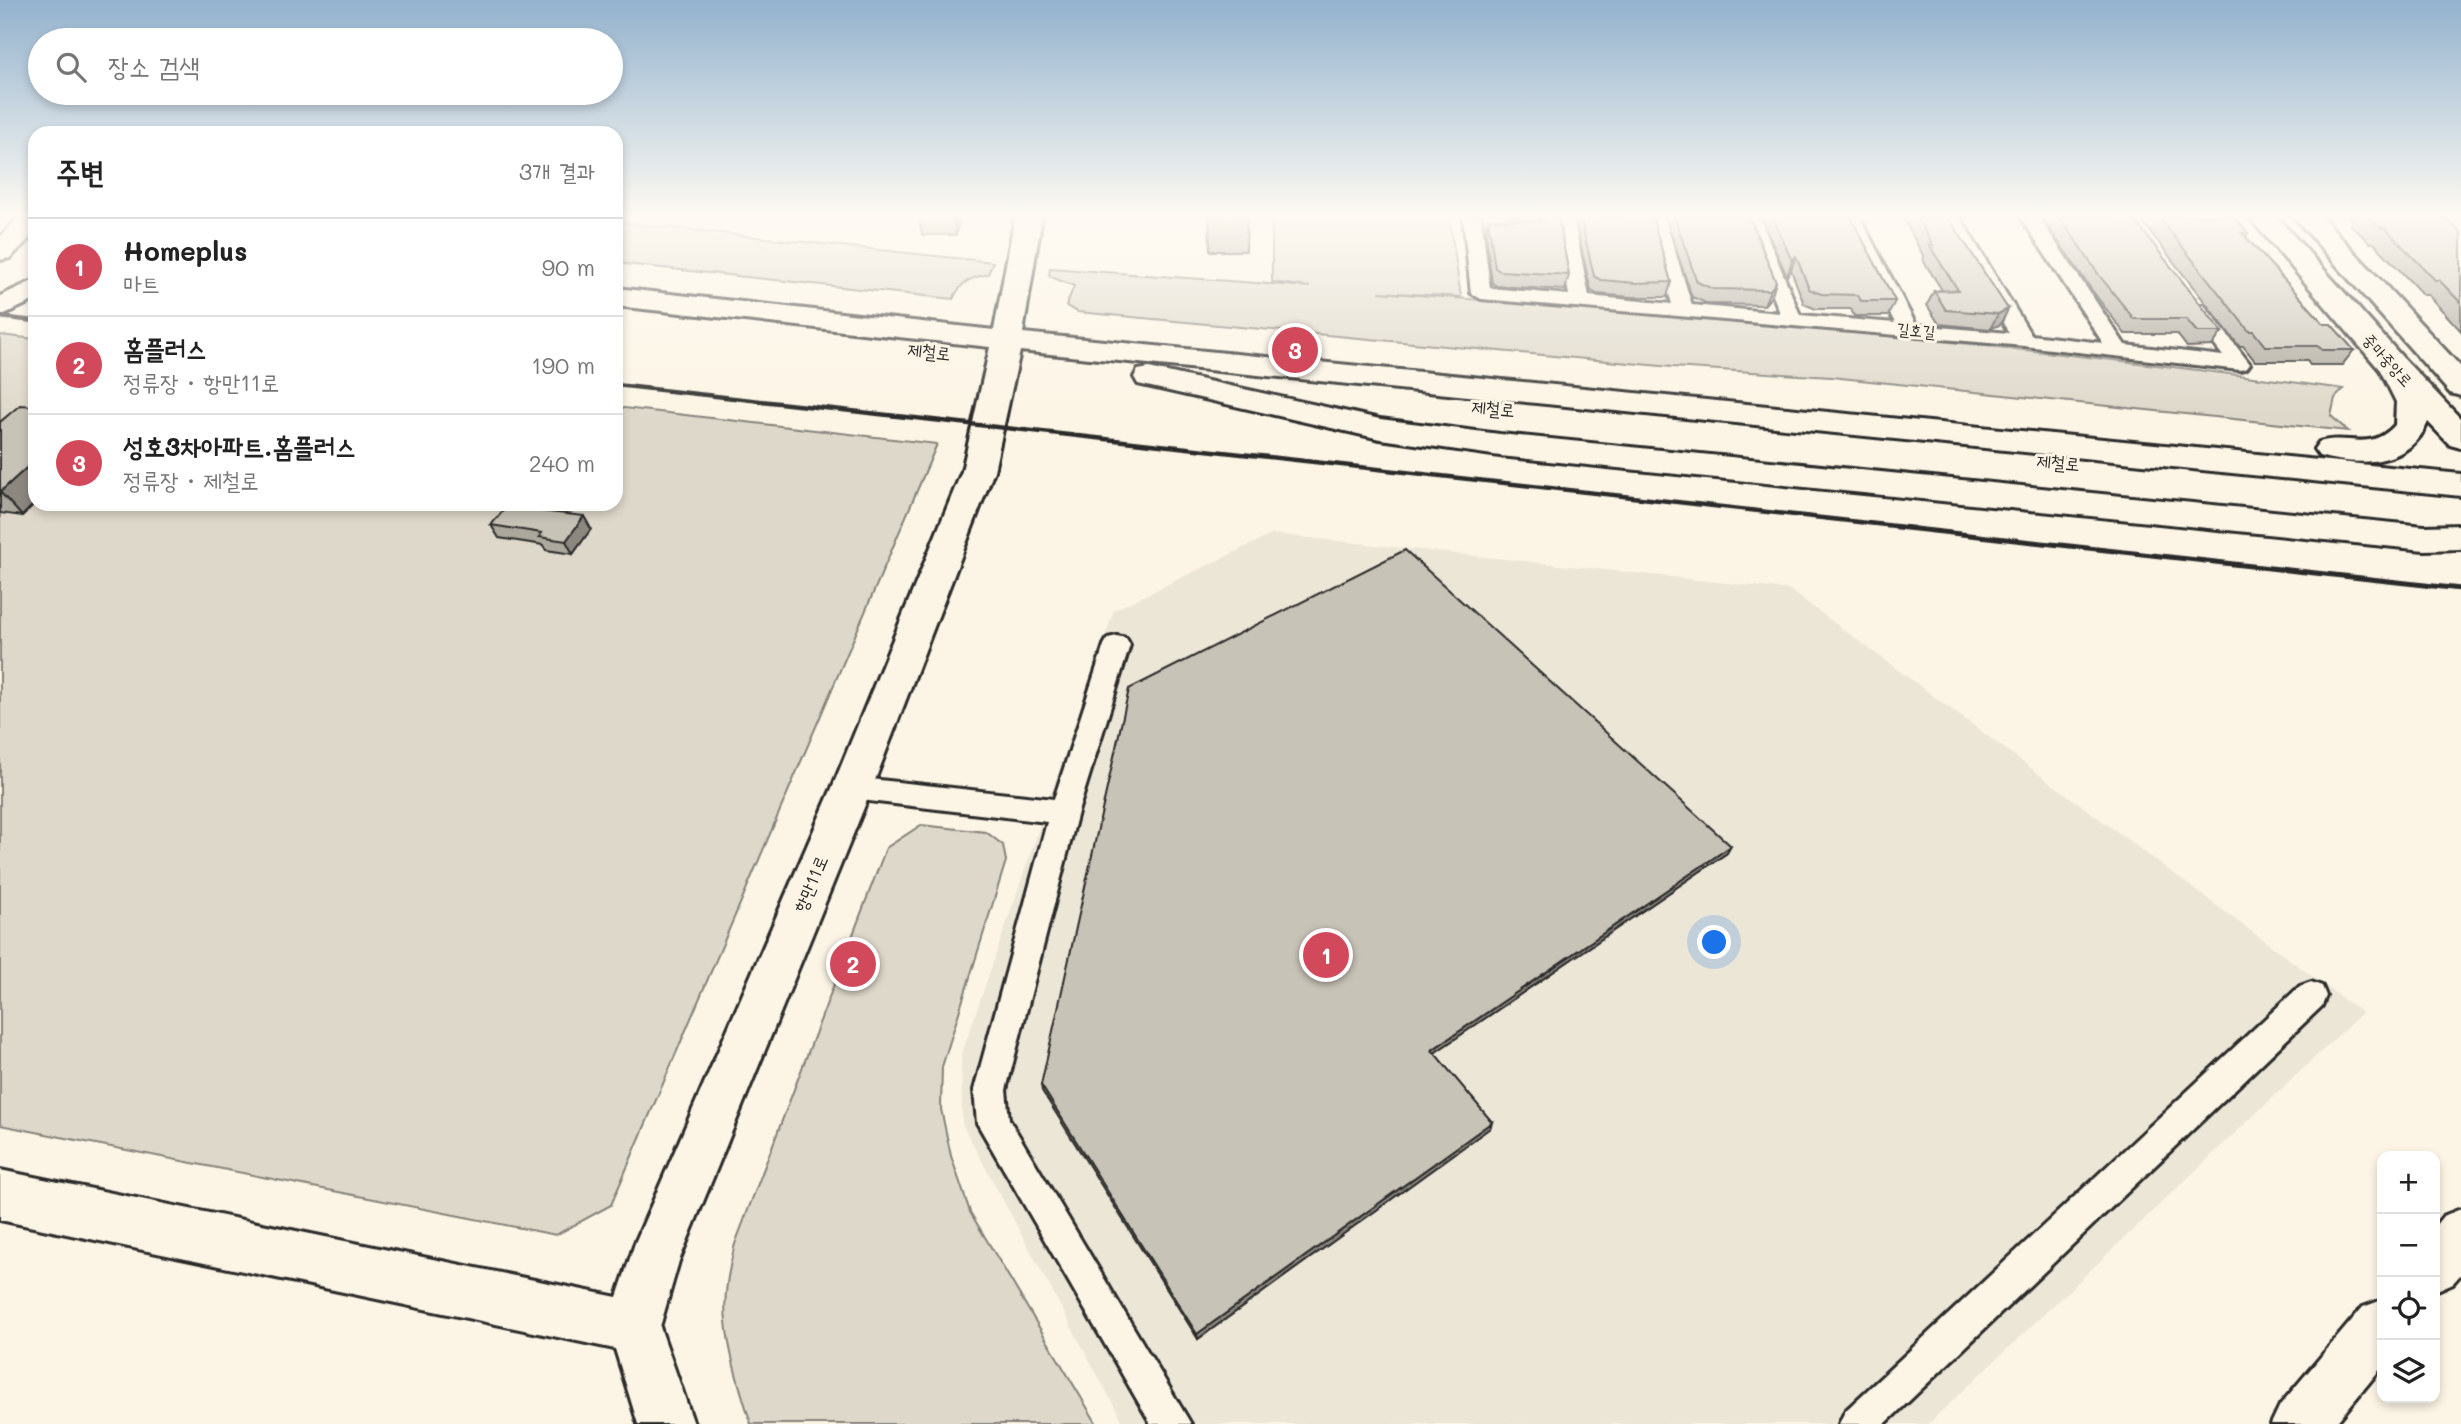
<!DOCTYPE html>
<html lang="ko">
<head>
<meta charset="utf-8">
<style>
	body { margin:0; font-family:Mali,"Poor Story",sans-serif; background:#f2f2f2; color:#222 }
	.controls { position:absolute; right:21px; bottom:21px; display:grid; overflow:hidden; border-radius:14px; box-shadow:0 4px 10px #0003 }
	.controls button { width:63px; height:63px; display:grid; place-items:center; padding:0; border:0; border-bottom:2px solid #e0e0e0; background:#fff; color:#222; font:35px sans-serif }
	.you { position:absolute; left:1715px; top:943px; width:24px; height:24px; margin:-18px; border:5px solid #fff; border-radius:50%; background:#1a73e8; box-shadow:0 0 0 10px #1a73e833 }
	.badge { display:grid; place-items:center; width:46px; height:46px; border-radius:50%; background:#d1495b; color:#fff; font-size:23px; font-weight:700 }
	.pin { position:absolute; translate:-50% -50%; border:4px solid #fff; box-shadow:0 2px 7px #0006 }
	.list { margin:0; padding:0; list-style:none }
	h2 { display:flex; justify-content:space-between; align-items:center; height:91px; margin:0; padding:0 28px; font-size:30px }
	h2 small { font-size:23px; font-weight:400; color:#767676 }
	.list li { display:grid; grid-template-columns:46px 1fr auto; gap:21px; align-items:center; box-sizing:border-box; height:98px; padding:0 28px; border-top:2px solid #e0e0e0 }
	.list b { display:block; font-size:26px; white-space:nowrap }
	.list p { margin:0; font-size:23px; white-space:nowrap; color:#767676 }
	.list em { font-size:23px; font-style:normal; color:#767676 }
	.icon { flex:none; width:38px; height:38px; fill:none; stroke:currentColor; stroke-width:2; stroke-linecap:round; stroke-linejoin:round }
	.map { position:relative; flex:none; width:2461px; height:1424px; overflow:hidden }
	.search { position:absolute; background:#fff; box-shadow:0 4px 10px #0003; left:28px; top:28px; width:595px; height:77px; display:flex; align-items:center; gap:18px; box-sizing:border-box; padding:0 24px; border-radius:38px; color:#767676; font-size:26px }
	.panel { position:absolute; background:#fff; box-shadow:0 4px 10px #0003; left:28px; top:126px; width:595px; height:385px; border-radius:21px }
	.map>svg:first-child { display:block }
	.built { fill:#ece6d7 }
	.green { fill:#ded8ca; stroke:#84827a; stroke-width:2 }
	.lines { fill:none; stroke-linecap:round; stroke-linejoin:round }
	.street-casing { stroke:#2b2b2b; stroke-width:6 }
	.secondary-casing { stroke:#2b2b2b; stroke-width:6 }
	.street { fill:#fcf5e5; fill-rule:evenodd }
	.secondary { fill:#fcf5e5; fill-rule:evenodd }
	.rail-far1 { stroke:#2b2b2b; stroke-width:4.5 }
	.rail { stroke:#2b2b2b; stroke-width:5 }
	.wall { fill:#aca89d; stroke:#2b2b2b; stroke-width:2 }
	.shaded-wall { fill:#8c8880; stroke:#2b2b2b; stroke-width:2 }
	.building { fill:#c8c3b7; stroke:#2b2b2b; stroke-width:2 }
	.labels { text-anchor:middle; stroke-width:6; stroke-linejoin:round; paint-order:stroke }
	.far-street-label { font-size:16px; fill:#2b2b2b; stroke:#fcf5e5 }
	.street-label { font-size:18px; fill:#2b2b2b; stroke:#fcf5e5 }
</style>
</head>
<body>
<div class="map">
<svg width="2461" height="1424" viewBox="0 0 2461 1424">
	<rect width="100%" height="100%" fill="#fcf5e5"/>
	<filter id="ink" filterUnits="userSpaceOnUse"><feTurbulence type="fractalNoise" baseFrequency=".0143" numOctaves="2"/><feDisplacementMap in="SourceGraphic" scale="14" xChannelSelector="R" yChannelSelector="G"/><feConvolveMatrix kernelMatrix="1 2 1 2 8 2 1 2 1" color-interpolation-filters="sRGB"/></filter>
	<g filter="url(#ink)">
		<polygon class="built" points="1273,534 1790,590 2362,1013 1928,1424 1124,1424 962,1124 961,1056 1114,610"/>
		<g class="green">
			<path d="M 1272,216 L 1449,216 L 1461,297 L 1379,292 C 1701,317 2023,345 2344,389 L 2335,398 L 2331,416 L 2348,431 L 1831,377 L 1672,367 L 1078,312 L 1066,306 L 1074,286 L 1049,276 L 1050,268 L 1310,287 L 1272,282 Z"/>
			<path d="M 616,222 L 993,262 L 988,274 C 970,278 962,281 953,299 L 616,263 Z"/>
			<polygon points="0,335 35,339 35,504 616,504 616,407 937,444 611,1205 556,1235 0,1125"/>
			<path d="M 921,825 L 986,832 L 1003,845 L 1006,861 L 942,1067 L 941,1109 L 951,1156 L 970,1212 L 1097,1424 L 751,1424 C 741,1391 729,1356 726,1321 C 723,1296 729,1269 735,1244 L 886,848 Z"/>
		</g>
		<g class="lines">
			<defs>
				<g id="street">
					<polygon points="1463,216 1481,216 1490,288 1569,295 1555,216 1573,216 1589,296 1672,304 1646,216 1664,216 1692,305 1780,313 1741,216 1759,216 1800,315 1895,323 1841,216 1859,216 1916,325 2009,333 1941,216 1959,216 2031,335 2103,343 2020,216 2038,216 2125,345 2223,356 2187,309 2190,305 2204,305 2250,364 2247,368 2240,370 2024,346 1481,299 1471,293"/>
					<polygon points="1117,636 1126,638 1130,645 1078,812 1006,1090 1009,1119 1191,1424 1151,1424 977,1123 974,1090 1047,822 852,799 842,796 838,788 842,780 852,777 1054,799 1104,645 1108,638"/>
					<polygon points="2311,982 2322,986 2326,996 2322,1006 1885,1424 1839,1424 1845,1411 2300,986"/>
				</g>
				<g id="secondary">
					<polygon points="21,216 35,216 35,233 10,258 0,260 0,237"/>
					<polygon points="1015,216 1042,216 1023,333 2461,474 2461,496 1020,351 994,471 872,788 679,1261 660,1327 694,1424 638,1424 615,1349 0,1220 0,1170 617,1297 635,1243 832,788 962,471 990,347 616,306 616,288 994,330"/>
					<path d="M 2248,216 L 2276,216 L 2402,357 L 2461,419 L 2461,448 L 2450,445 L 2428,422 C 2410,466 2358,467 2319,456 L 2314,449 L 2319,442 C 2349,433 2369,453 2395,425 L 2396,402 L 2380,370 Z"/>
					<polygon points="2293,216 2321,216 2461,367 2461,396 2450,393"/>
					<polygon points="35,280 35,300 0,316 0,296"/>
					<polygon points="1149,368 1380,419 1500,434 2424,526 2461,525 2461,549 2424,550 1500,456 1380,439 1138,384 1134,377 1138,370"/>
					<polygon points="2461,1209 2461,1274 2453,1283 2435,1291 2435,1226 2443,1216"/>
					<polygon points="2382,1300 2382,1367 2335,1424 2271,1424 2280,1405 2363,1307"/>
				</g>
			</defs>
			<use href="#street" class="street-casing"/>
			<use href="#secondary" class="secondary-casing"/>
			<use href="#street" class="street"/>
			<use href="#secondary" class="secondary"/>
			<g class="rail-far1">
				<polyline points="0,317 35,321"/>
				<polyline points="616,385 1913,528"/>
			</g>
			<polyline class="rail" points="1897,527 2461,589"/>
		</g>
		<g class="wall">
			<polygon points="919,216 961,216 956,235 922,235"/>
			<polygon points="1209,216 1247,216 1246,251 1210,251"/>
			<polygon points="1506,216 1558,216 1569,275 1565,290 1497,286 1492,283 1486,234 1488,219 1512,220"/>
			<polygon points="1574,216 1652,216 1671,282 1667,297 1631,297 1597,294 1591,291"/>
			<polygon points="1665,216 1749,216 1776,282 1771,297 1764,305 1708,304 1692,297"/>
			<polygon points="1760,216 1850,216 1895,301 1888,316 1854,316 1851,309 1816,309 1804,304 1791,270 1787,276"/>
			<polygon points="1902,216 1951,216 1950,220 2008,309 2001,324 1990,329 1939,324 1927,305 1934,291 1942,290 1923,260 1924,257"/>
			<polygon points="2041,216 2131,216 2222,332 2212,346 2187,347 2177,334 2125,334 2091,289"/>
			<polygon points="2138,216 2233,216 2248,233 2246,237 2324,324 2354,350 2342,365 2310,365 2307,361 2255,361 2243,346 2239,346"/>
			<polygon points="2348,216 2443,216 2461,233 2461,331 2428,295 2423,295 2374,243 2370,243 2350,224 2352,221"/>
			<polygon points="35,406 35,503 22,516 0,513 0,422"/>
			<polygon points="491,525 591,529 573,554 546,550 543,545 499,538"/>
			<polygon points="1727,853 1434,1053 1492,1122 1490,1128 1198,1339 1042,1091 1041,1085"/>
		</g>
		<g class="shaded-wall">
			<polygon points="953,216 961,216 956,235"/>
			<polygon points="1796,256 1791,270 1787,276 1792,261"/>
			<polygon points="1776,282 1771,297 1764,305 1770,290"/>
			<polygon points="2008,309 2001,324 1990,329 1998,314"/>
			<polygon points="35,460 35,503 22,516 0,492"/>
			<polygon points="584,516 591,529 573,554 566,541"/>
			<polygon points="1731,846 1727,853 1430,1056 1432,1050"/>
			<polygon points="1492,1122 1490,1128 1198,1339 1197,1334"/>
		</g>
		<g class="building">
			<polygon points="1534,216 1558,216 1569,275 1500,271 1495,268 1488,219 1542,221"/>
			<polygon points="1580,216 1652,216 1671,282 1635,283 1601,280 1594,276"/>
			<polygon points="1674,216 1749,216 1776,282 1770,290 1713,289 1697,282"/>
			<polygon points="1772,216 1850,216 1895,301 1861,301 1858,295 1821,294 1809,289 1796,256 1792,261"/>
			<polygon points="1916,216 1951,216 1948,217 2008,309 1998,314 1946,310 1934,291 1958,290 1929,245 1933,245"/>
			<polygon points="2059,216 2131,216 2222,332 2197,332 2186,319 2134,319 2099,275"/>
			<polygon points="2158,216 2233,216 2248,233 2242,233 2324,324 2331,324 2354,350 2322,350 2318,346 2265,346 2253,331 2249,331"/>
			<polygon points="2368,216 2443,216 2461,233 2461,303 2439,280 2435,280 2385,228 2381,228"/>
			<polygon points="20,405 35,406 35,460 0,492 0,422"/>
			<polygon points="506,507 584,516 566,541 539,537 542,533 491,525"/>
			<polygon points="1405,550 1731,846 1432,1050 1492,1122 1197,1334 1041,1085 1129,689"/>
		</g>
	</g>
	<linearGradient id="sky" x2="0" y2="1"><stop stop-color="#93b2cd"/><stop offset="0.52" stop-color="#fefaf3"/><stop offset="1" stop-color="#fefaf3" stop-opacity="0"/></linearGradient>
	<rect width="2461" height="416" fill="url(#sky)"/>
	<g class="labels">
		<g class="far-street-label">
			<text transform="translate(1916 330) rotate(5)" y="6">길호길</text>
			<text transform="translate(2388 360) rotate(48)" y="6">중마중앙로</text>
		</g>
		<g class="street-label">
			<text transform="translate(929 352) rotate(6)" y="6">제철로</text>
			<text transform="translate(1493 409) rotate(5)" y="6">제철로</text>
			<text transform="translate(2058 463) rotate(5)" y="6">제철로</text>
			<text transform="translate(811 884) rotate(-67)" y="6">항만11로</text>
		</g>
	</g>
</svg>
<div class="controls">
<button>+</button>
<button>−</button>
<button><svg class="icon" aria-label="locate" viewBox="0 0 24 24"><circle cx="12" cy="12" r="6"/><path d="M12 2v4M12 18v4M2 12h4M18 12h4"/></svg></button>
<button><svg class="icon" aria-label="layers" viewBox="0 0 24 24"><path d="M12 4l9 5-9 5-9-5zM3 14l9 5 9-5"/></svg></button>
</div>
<div class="you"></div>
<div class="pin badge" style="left:1326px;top:955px">1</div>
<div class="pin badge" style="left:853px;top:964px">2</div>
<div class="pin badge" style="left:1295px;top:350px">3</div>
<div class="search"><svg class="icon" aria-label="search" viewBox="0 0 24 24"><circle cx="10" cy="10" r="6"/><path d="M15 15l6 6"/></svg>장소 검색</div>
<section class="panel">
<h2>주변<small>3개 결과</small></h2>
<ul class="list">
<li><span class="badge">1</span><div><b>Homeplus</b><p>마트</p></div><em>90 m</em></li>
<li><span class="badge">2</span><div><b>홈플러스</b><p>정류장 · 항만11로</p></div><em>190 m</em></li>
<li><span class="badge">3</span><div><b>성호3차아파트.홈플러스</b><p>정류장 · 제철로</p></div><em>240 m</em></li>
</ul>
</section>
</div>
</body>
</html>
